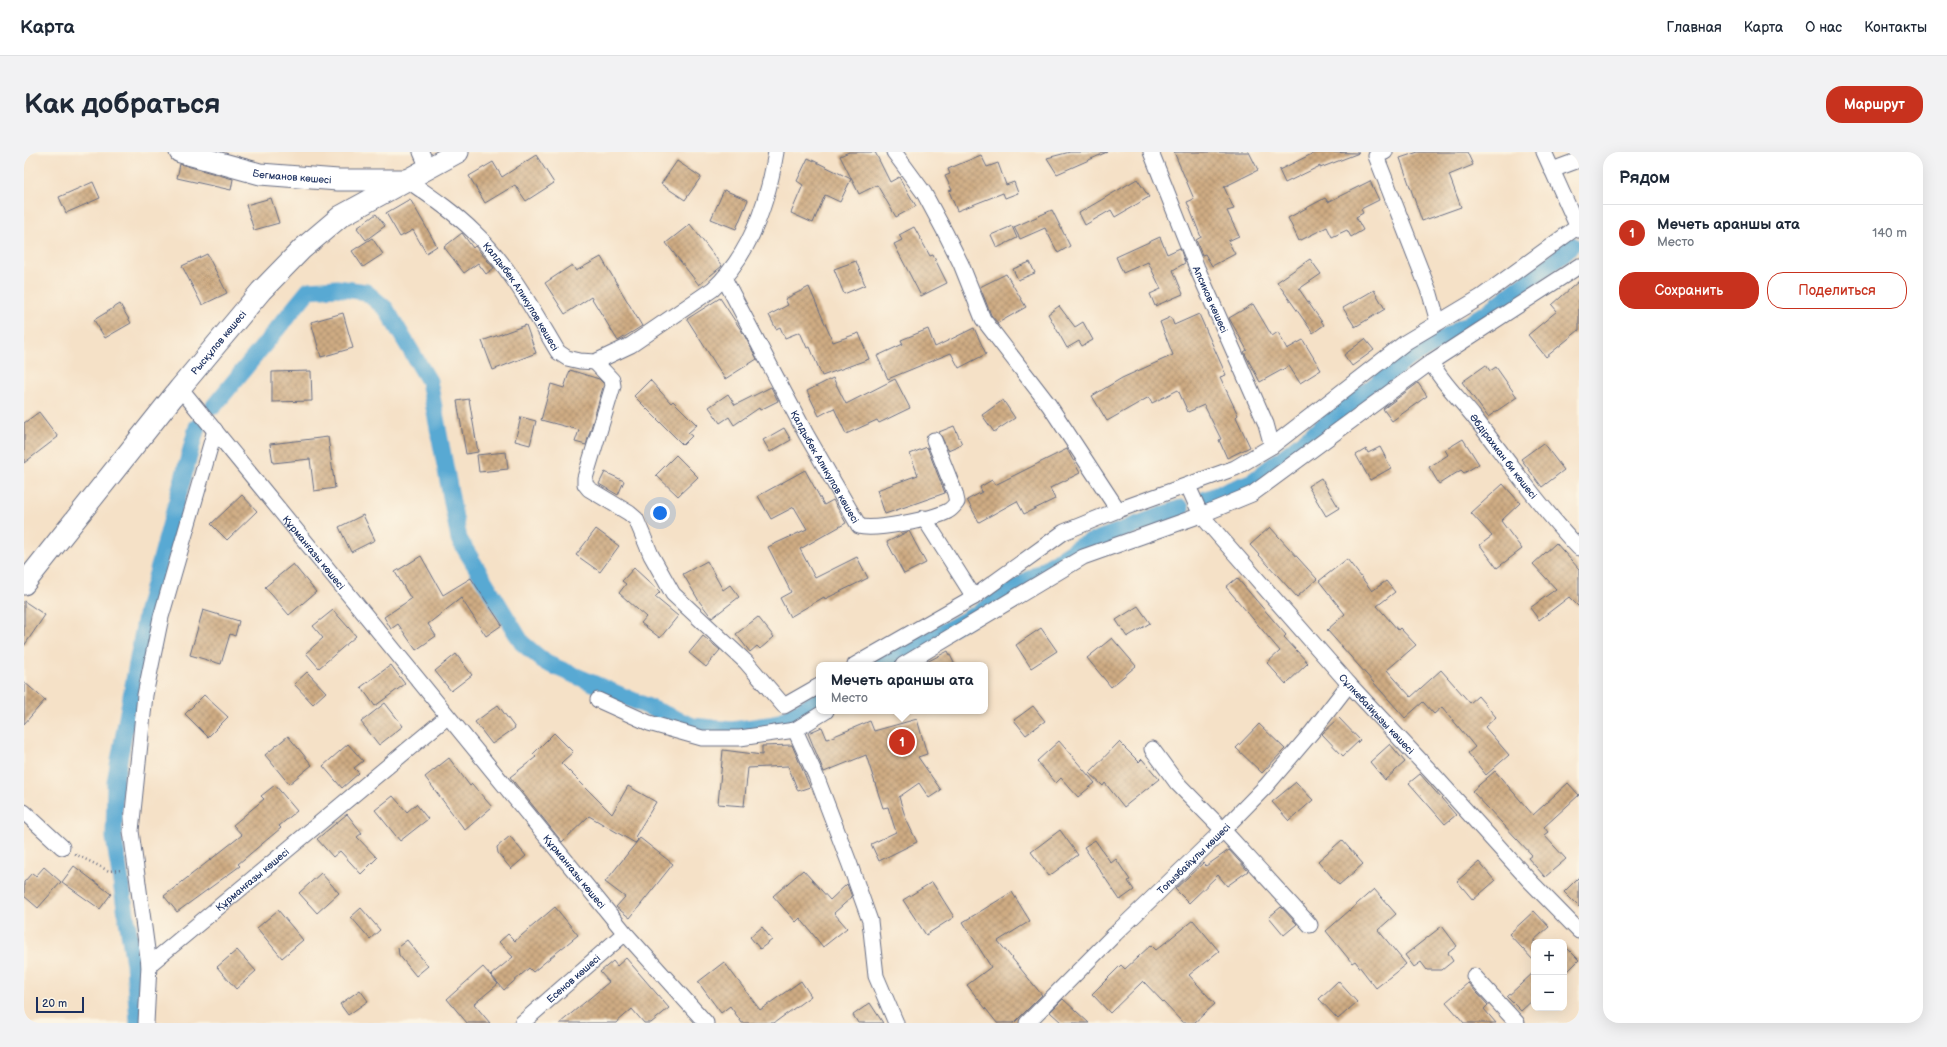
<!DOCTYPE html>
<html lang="ru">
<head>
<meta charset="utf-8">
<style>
	body { margin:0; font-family:"Balsamiq Sans",sans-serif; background:#f2f2f3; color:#1f2937 }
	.controls { position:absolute; right:12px; bottom:12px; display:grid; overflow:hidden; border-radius:8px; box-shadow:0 4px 16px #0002 }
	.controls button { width:36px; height:36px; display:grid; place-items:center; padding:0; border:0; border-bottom:1px solid #e0e1e3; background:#fff; color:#1f2937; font:20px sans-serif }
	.scale { position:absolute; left:12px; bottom:10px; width:48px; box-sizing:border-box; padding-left:4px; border:2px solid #1b2f5e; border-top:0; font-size:11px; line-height:14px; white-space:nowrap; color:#1b2f5e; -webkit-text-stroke:3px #fcf5e5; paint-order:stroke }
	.you { position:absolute; left:636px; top:361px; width:14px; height:14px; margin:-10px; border:3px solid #fff; border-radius:50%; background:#1a73e8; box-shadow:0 0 0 6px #1a73e833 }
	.badge { display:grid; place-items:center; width:26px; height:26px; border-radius:50%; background:#c8321e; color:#fff; font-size:13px; font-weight:700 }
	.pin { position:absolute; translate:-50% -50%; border:2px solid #fff; box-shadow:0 1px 4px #0006 }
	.popup { position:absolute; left:792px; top:510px; width:172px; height:52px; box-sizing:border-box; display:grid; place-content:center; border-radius:8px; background:#fff; filter:drop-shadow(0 1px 3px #0005); font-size:13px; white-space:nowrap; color:#747a83 }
	.popup b { font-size:15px; color:#1f2937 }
	.popup::after { content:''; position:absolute; left:50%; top:100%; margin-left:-8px; border:8px solid transparent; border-top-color:#fff }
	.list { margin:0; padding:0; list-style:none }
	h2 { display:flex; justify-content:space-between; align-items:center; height:52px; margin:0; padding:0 16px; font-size:17px }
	h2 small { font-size:13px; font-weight:400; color:#747a83 }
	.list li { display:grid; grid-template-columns:26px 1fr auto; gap:12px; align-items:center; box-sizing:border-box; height:56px; padding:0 16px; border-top:1px solid #e0e1e3 }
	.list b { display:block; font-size:15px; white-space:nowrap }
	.list p { margin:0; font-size:13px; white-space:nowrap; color:#747a83 }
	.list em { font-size:13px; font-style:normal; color:#747a83 }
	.actions { display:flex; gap:8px; padding:12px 16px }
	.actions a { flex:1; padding:9px 0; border:1px solid #c8321e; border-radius:16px; text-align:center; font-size:14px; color:#c8321e }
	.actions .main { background:#c8321e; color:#fff }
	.map { position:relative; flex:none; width:1555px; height:871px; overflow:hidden; border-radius:16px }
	header { display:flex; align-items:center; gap:24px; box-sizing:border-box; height:56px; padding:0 20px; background:#fff; border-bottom:1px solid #e0e1e3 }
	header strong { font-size:19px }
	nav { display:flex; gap:22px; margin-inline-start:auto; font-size:14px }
	.intro { display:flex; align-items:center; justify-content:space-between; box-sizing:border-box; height:96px; padding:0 24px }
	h1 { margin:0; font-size:28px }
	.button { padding:10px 18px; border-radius:16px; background:#c8321e; color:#fff; font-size:14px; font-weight:700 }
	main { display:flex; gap:24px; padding:0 24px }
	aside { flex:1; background:#fff; border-radius:16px; box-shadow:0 4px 16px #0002 }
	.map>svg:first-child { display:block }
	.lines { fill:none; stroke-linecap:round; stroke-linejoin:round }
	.canal { stroke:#58a9d3; stroke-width:17 }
	.building { fill:url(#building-cross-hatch) }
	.street-casing { stroke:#676d83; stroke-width:17 }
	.secondary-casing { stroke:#676d83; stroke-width:23 }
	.path { stroke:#676d83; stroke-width:2.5; stroke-dasharray:1 3; stroke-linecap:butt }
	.street { stroke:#fff; stroke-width:15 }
	.secondary { stroke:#fff; stroke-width:21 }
	.labels { text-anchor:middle; stroke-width:4; stroke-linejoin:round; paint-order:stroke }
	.street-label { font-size:10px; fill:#1b2f5e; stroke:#fcf5e5 }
</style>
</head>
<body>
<header>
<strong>Карта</strong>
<nav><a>Главная</a><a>Карта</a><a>О нас</a><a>Контакты</a></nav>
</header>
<div class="intro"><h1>Как добраться</h1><a class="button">Маршрут</a></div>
<main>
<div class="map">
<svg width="1555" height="871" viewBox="0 0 1555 871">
	<defs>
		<pattern id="building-cross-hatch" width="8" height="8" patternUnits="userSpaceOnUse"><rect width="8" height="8" fill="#cfac83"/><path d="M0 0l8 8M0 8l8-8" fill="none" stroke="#a78c6e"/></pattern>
	</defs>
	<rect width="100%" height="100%" fill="#fcf5e5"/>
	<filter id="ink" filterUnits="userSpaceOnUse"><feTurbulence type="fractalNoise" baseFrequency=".025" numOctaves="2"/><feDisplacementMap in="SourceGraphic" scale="8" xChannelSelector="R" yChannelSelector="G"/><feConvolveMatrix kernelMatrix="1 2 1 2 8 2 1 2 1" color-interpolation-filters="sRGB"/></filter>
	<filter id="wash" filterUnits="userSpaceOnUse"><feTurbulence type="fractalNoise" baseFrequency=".012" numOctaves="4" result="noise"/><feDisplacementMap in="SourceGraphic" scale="16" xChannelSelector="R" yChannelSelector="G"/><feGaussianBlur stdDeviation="0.9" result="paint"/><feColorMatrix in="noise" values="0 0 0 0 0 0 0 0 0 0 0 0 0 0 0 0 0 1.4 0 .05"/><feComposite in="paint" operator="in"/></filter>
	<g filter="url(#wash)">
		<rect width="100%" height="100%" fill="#f5e1c7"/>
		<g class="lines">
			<g class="canal">
				<polyline points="190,254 285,138 313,136 342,140 362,157 405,229 435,387 498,491 522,511 669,574 708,578 751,572 795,548"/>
				<polyline points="1182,347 1229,329 1381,209 1465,159 1539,102 1548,93"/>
				<polyline points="858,513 954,461 1056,394 1157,356"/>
				<polyline points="114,871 110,812 90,686 91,630 123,458 173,275"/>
			</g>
		</g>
		<g id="blocks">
			<g class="building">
				<polygon points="825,0 851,0 866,30 875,25 892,54 872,65 853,33 835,42 816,4"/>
				<polygon points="1046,0 1083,0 1033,22 1023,6"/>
				<polygon points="1150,0 1225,0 1234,18 1200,35 1210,57 1203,59 1215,84 1204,89 1211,102 1188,114 1181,102 1178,103 1172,88 1177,85 1163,50 1170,47"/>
				<polygon points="1292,0 1335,1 1296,16 1296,14 1261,31 1255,18"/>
				<polygon points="1394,0 1443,0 1449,13 1425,23 1437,55 1398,69 1376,6"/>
				<polygon points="512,3 530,31 502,49 491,33 461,51 445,24 469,10 478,25"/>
				<polygon points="957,3 963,15 974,11 982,33 990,30 994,41 981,46 979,41 933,59 925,39 928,38 921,24 926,22 924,17"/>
				<polygon points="784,6 827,27 816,50 801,43 789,71 767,61 779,33 773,29"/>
				<polygon points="653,9 677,25 661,48 637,32"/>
				<polygon points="156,12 209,27 207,38 153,26"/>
				<polygon points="1113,27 1125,45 1091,65 1087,58 1061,73 1055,61"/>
				<polygon points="1346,29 1355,48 1337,57 1339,61 1332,65 1339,78 1327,85 1323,78 1308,85 1303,75 1275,89 1264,66 1301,46 1304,50"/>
				<polygon points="69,30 76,46 42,61 35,45"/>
				<polygon points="700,38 724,48 712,77 687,67"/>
				<polygon points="247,46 255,71 230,78 222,53"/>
				<polygon points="386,47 413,94 402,101 389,78 376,85 362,61"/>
				<polygon points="1028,58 1046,94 1034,101 1021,76 996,87 990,75"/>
				<polygon points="352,62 361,74 342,88 333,76"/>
				<polygon points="666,72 698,114 675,133 642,91"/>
				<polygon points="988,74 993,86 973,96 967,83"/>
				<polygon points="890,75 906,104 909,103 923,131 897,144 870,92 878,88 875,83"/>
				<polygon points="438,81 449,96 451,94 470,116 462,122 454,111 440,121 420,95"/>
				<polygon points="1136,85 1143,102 1156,96 1161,111 1149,118 1159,142 1131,154 1126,142 1137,137 1124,110 1099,121 1092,105"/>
				<polygon points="348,86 359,102 339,115 328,99"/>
				<polygon points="183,102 203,141 178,153 158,114"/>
				<polygon points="577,105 618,174 594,189 567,145 541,162 521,131 548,113 552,119"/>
				<polygon points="1286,107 1297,122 1275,137 1300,173 1289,181 1253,130"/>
				<polygon points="832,109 841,133 820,142 810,117"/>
				<polygon points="1006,110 1011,121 994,128 989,117"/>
				<polygon points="982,122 1002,155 974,171 967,163 956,135"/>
				<polygon points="1555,129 1555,178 1522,205 1504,183 1533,159 1528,153"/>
				<polygon points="785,135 809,190 835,181 845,207 798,224 786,195 783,196 776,180 761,186 756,175 752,177 745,163 764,153 761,147"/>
				<polygon points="1350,138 1361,157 1331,175 1319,156"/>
				<polygon points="696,146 719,181 733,207 701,227 663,167"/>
				<polygon points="96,152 107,171 81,186 70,168"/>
				<polygon points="1229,152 1248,184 1254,180 1263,197 1279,188 1297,218 1276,231 1265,214 1236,230 1220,200 1223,198 1205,166"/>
				<polygon points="1035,154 1051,175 1059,170 1069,188 1058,194 1055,189 1043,196 1024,162"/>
				<polygon points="319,161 329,196 297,205 287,170"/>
				<polygon points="1175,162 1202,223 1196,225 1214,263 1212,265 1226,295 1203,306 1195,288 1197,287 1180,253 1164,260 1154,238 1128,251 1125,245 1083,269 1068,244 1098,226 1149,203 1136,170 1147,165 1150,173"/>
				<polygon points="502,173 512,201 469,218 458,189"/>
				<polygon points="950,176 962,202 935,216 927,201 864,227 853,204 879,192 877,188 904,177 911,195"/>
				<polygon points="1341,187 1350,198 1328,214 1320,203"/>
				<polygon points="1462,213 1466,219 1472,215 1493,245 1464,265 1438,230"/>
				<polygon points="546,218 575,227 580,232 562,293 551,290 555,278 517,268 527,232 540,236"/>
				<polygon points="287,219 288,249 248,250 248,220"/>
				<polygon points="809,226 822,252 871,227 886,256 855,271 853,268 822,282 810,256 795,264 783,239"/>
				<polygon points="626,228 647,251 649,249 673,273 664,281 668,284 659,293 610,244"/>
				<polygon points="1394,231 1403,244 1368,269 1359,257"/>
				<polygon points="747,235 754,249 736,258 735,256 710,273 705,265 696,271 685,255 704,242 711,253"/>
				<polygon points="445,247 454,300 442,302 433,249"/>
				<polygon points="979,248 991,266 970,280 958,263"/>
				<polygon points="15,260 34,285 0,311 0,271"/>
				<polygon points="497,265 512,269 506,293 491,289"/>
				<polygon points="930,274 938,292 924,298 915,280"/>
				<polygon points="760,276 767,288 746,300 739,288"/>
				<polygon points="304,285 311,336 290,339 286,307 249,311 246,292"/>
				<polygon points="1439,287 1455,312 1440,321 1437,318 1415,332 1405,315 1424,303 1421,298"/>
				<polygon points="1519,291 1540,318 1518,335 1497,307"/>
				<polygon points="903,295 921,341 861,362 853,338 894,323 886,302"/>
				<polygon points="1356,295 1367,316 1346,328 1332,303 1342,297 1344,301"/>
				<polygon points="1043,297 1056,321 1026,336 1031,347 1000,362 993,349 955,370 943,348 958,340 956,335 968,328 971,333"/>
				<polygon points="482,300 484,317 455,320 453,303"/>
				<polygon points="652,303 674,325 654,344 632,323"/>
				<polygon points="781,318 800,353 809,348 822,371 776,397 791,426 833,405 844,426 801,447 800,445 766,465 756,446 767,440 744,395 783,377 770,355 747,367 734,344"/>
				<polygon points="581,320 600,329 594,343 575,332"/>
				<polygon points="1297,326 1315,356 1302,364 1284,334"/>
				<polygon points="1479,332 1496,351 1477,369 1498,397 1473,416 1456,393 1468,384 1447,361"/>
				<polygon points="218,343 233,359 203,388 187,372"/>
				<polygon points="339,363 351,388 327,400 315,375"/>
				<polygon points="1246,375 1293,427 1273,445 1226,393"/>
				<polygon points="572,377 595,394 576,420 552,403"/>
				<polygon points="885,379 902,411 880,422 863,390"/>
				<polygon points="1532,391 1555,417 1555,455 1545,445 1515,468 1506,456 1532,437 1509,412"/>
				<polygon points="397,404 419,443 447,426 478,473 462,484 437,446 404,472 412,484 392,498 374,472 367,477 360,465 387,447 371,420"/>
				<polygon points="1323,407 1348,439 1362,429 1371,440 1353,454 1374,478 1376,476 1392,493 1363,518 1387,545 1417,518 1446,551 1454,544 1472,565 1461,575 1485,603 1462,623 1444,601 1451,595 1418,555 1410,562 1399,550 1381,566 1303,478 1321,462 1295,429"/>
				<polygon points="683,409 699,438 706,433 715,445 688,466 675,449 659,422"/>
				<polygon points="269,412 292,440 265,463 241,435"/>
				<polygon points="610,416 636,440 631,445 654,464 636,486 617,471 622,465 595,441 602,432 598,429"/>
				<polygon points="1213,426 1262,483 1260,485 1284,511 1262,532 1243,511 1256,499 1202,435"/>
				<polygon points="0,449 21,463 0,494"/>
				<polygon points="1114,454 1126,471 1103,485 1092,468"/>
				<polygon points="179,458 215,469 211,484 206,482 197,512 166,503"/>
				<polygon points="309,458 332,484 295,516 282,501 299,486 289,474"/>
				<polygon points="734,465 750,485 736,497 733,494 726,500 712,482"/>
				<polygon points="1017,476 1033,499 1007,516 992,493"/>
				<polygon points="679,484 696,498 682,515 665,501"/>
				<polygon points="1088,486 1112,514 1087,535 1063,506"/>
				<polygon points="924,499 931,513 896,513 899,512"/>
				<polygon points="432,502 448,523 427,539 411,519"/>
				<polygon points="367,513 381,532 351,554 337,535"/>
				<polygon points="283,520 302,540 289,552 270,532"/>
				<polygon points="0,530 21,548 0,572"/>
				<polygon points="180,543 204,565 184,585 161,562"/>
				<polygon points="361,551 379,574 355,593 337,570"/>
				<polygon points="474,553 491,576 468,592 451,570"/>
				<polygon points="1009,554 1021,569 1002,583 990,568"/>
				<polygon points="1315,566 1336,588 1319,604 1298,582"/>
				<polygon points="893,567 903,602 894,605 917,638 905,646 895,631 875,645 882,667 893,690 855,709 847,692 872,680 864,655 859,656 842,603 800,620 784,581 798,575 803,587 846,569 850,579"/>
				<polygon points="1235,572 1261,597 1238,621 1212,596"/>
				<polygon points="530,581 549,600 537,611 588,662 604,634 632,650 611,685 614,688 611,691 565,664 538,690 486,625 512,605 509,602"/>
				<polygon points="264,584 288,613 265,632 241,603"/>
				<polygon points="1035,589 1071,631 1054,645 1037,626 1032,631 1013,609"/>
				<polygon points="1095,590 1115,610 1118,607 1135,627 1100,655 1081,631 1079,634 1065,621"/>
				<polygon points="324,592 339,609 330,616 335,621 318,636 299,614"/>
				<polygon points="1366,592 1381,610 1361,628 1346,610"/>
				<polygon points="768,593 786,635 774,639 764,614 724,616 720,654 694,652 699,598 738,603 738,594"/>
				<polygon points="425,606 446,634 448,632 468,655 441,678 401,625"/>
				<polygon points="1471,619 1509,663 1544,631 1555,643 1520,675 1524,680 1520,683 1542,707 1521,725 1504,706 1508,703 1448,639"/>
				<polygon points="1396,622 1432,663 1421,672 1385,631"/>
				<polygon points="1272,630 1289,648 1265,669 1248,650"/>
				<polygon points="251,633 273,659 255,674 257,676 214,712 216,714 153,760 140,744 218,683 209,673 240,647 237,644"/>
				<polygon points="369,644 383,660 392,652 404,667 376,689 351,658"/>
				<polygon points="323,662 338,681 333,685 353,706 337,722 316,699 309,705 293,687"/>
				<polygon points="1036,678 1054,703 1025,724 1007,700"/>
				<polygon points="486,684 502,704 487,717 474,701 473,695"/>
				<polygon points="616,686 649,712 606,766 592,755 601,745 581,730"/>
				<polygon points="1071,688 1087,711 1092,707 1106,728 1104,729 1110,738 1096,748 1060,695"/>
				<polygon points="1318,688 1339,712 1315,733 1294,709"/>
				<polygon points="1205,698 1224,719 1203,734 1194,723 1165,751 1151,737 1179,711 1182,714"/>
				<polygon points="1455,710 1471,729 1449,748 1433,729"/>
				<polygon points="50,714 87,742 76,757 38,730"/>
				<polygon points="20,715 37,730 14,756 0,744 0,730 8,721 12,724"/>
				<polygon points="779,718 806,748 823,732 828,745 810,761 823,776 799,795 776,766 772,770 749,744"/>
				<polygon points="297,721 315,741 293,761 275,741"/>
				<polygon points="1555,725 1555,755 1540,740"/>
				<polygon points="908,730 930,765 902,783 879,748"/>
				<polygon points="1350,737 1372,762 1354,778 1382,812 1352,836 1331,809 1328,811 1302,779"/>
				<polygon points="988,740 1006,769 974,789 1018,843 990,871 973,871 943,833 967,815 939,770"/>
				<polygon points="531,755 554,783 509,820 505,816 480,838 467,823 489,805 475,790 484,782 491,789"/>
				<polygon points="1257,755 1273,772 1260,783 1245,765"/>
				<polygon points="337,756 356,778 346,787 327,765"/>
				<polygon points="254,758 279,788 258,806 233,776"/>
				<polygon points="1510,759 1525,775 1510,788 1510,809 1485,782"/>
				<polygon points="1169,768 1195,799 1165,823 1191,852 1170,871 1159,871 1119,829 1086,861 1068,842 1097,813 1101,817 1127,793 1132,798"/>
				<polygon points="1418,774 1433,794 1424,801 1429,809 1418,818 1403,818 1397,810 1390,815 1381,803"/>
				<polygon points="738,775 748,788 736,797 726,785"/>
				<polygon points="383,788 404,814 392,824 375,803 374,795"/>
				<polygon points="1540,793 1555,808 1540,823"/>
				<polygon points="213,798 232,819 212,837 193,815"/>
				<polygon points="602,806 645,856 627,871 620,871 608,857 592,871 536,871 585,830 576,820 589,809 593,814"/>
				<polygon points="700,810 736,858 777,829 787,844 750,871 718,871 706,854 697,861 674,830"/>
				<polygon points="459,815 474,832 450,852 466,871 443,871 423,847"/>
				<polygon points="1510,820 1510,847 1497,859 1483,845"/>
				<polygon points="1314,829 1333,850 1314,867 1295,847"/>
				<polygon points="1444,831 1464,853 1460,857 1472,871 1440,871 1422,850"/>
				<polygon points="336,838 344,849 324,863 316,852"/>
				<polygon points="1039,847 1065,871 1038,871 1026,860"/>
				<polygon points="846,851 859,871 834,871 829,863"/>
			</g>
		</g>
	</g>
	<g filter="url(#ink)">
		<use href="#blocks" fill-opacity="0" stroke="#676d83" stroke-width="1"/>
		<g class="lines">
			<defs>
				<g id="street">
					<polyline points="397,0 404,16"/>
					<polyline points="870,0 900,41 922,82 937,112 959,167 1025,253 1094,358"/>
					<path id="s1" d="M 1127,0 L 1173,116 L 1242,272 L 1248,294"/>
					<polyline points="1361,0 1352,4 1406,142 1414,170"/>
					<polyline points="1520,0 1555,78"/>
					<polyline points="1528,18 1555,8"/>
					<path id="s2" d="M 383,28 C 406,44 430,60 450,80 C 485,113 509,158 534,200 L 543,206 L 556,209 L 571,210 L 607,193 L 689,137 C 726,103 744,49 752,0"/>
					<path id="s3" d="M 700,126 L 782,282 L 835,374 C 849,379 910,367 924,359 C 928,357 930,354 933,350 L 931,341 L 910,288"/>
					<polyline points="571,210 588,228 589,234 561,326 561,332 565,337 605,361 612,367 627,403 649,442 722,510 760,554 795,534"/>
					<path id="s4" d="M 1407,210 C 1418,231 1436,247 1450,265 C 1484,309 1517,356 1555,396"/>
					<path id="s5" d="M 156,236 L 601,781 L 682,871"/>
					<path id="s6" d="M 1164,334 L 1177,363 L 1325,532 L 1409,622 L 1504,727 L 1555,779"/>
					<polyline points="900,366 950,445"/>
					<polyline points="831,513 950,445 1040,380 1094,358 1211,316 1248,294 1382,190 1457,145 1553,75"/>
					<polyline points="879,513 1059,405 1177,363 1228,342 1407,210 1555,114"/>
					<polyline points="574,548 625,571 678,586 716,586 771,578 802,559"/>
					<polyline points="771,578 792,624 826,713 846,769 852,824 872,871"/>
					<polyline points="1128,597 1153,631 1199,678 1286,773"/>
					<polyline points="0,660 38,695"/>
					<path id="s7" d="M 125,813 L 423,565"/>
					<polyline points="1450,824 1493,871"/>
					<polyline points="122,871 125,813 107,679 121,543 137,465 191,278"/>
					<path id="s8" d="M 498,871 L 601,781"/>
					<path id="s9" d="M 1003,871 L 1091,782 L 1199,678 L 1242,634 L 1288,580 L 1325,532"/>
				</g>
				<g id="secondary">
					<path id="s10" d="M 156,0 L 236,22 L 314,28 L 380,28"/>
					<path id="s11" d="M 0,432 L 156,236 L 237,139 L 278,97 L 317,64 L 434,0"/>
				</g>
			</defs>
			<use href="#street" class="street-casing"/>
			<use href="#secondary" class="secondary-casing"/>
			<polyline class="path" points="51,702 85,719 98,718"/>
			<use href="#street" class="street"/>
			<use href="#secondary" class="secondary"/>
		</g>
	</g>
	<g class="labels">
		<g class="street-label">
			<text dy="4" stroke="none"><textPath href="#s10" startOffset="115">Бегманов көшесі</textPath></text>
			<text dy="4" stroke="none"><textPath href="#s2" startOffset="165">Қалдыбек Аликулов көшесі</textPath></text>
			<text dy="4" stroke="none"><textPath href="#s1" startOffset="159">Апсиков көшесі</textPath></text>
			<text dy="4" stroke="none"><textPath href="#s11" startOffset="310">Рысқұлов көшесі</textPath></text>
			<text dy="4" stroke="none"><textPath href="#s4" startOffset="119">Әбдірахман би көшесі</textPath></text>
			<text dy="4" stroke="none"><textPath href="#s3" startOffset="214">Қалдыбек Аликулов көшесі</textPath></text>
			<text dy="4" stroke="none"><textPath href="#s5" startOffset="212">Құрманғазы көшесі</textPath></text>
			<text dy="4" stroke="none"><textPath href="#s6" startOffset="297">Сұлкебайқызы көшесі</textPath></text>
			<text dy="4" stroke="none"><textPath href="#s9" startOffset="234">Тоғызбайұлы көшесі</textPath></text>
			<text dy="4" stroke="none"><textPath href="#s5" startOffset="624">Құрманғазы көшесі</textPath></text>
			<text dy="4" stroke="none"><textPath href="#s7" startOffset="134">Құрманғазы көшесі</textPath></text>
			<text dy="4" stroke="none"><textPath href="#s8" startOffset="68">Есенов көшесі</textPath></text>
		</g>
	</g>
</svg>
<div class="controls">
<button>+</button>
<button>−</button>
</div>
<div class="scale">20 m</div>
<div class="you"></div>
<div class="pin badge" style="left:878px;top:590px">1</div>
<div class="popup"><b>Мечеть араншы ата</b>Место</div>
</div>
<aside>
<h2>Рядом<small></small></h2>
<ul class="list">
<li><span class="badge">1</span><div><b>Мечеть араншы ата</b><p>Место</p></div><em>140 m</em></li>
</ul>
<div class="actions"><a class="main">Сохранить</a><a>Поделиться</a></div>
</aside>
</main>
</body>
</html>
